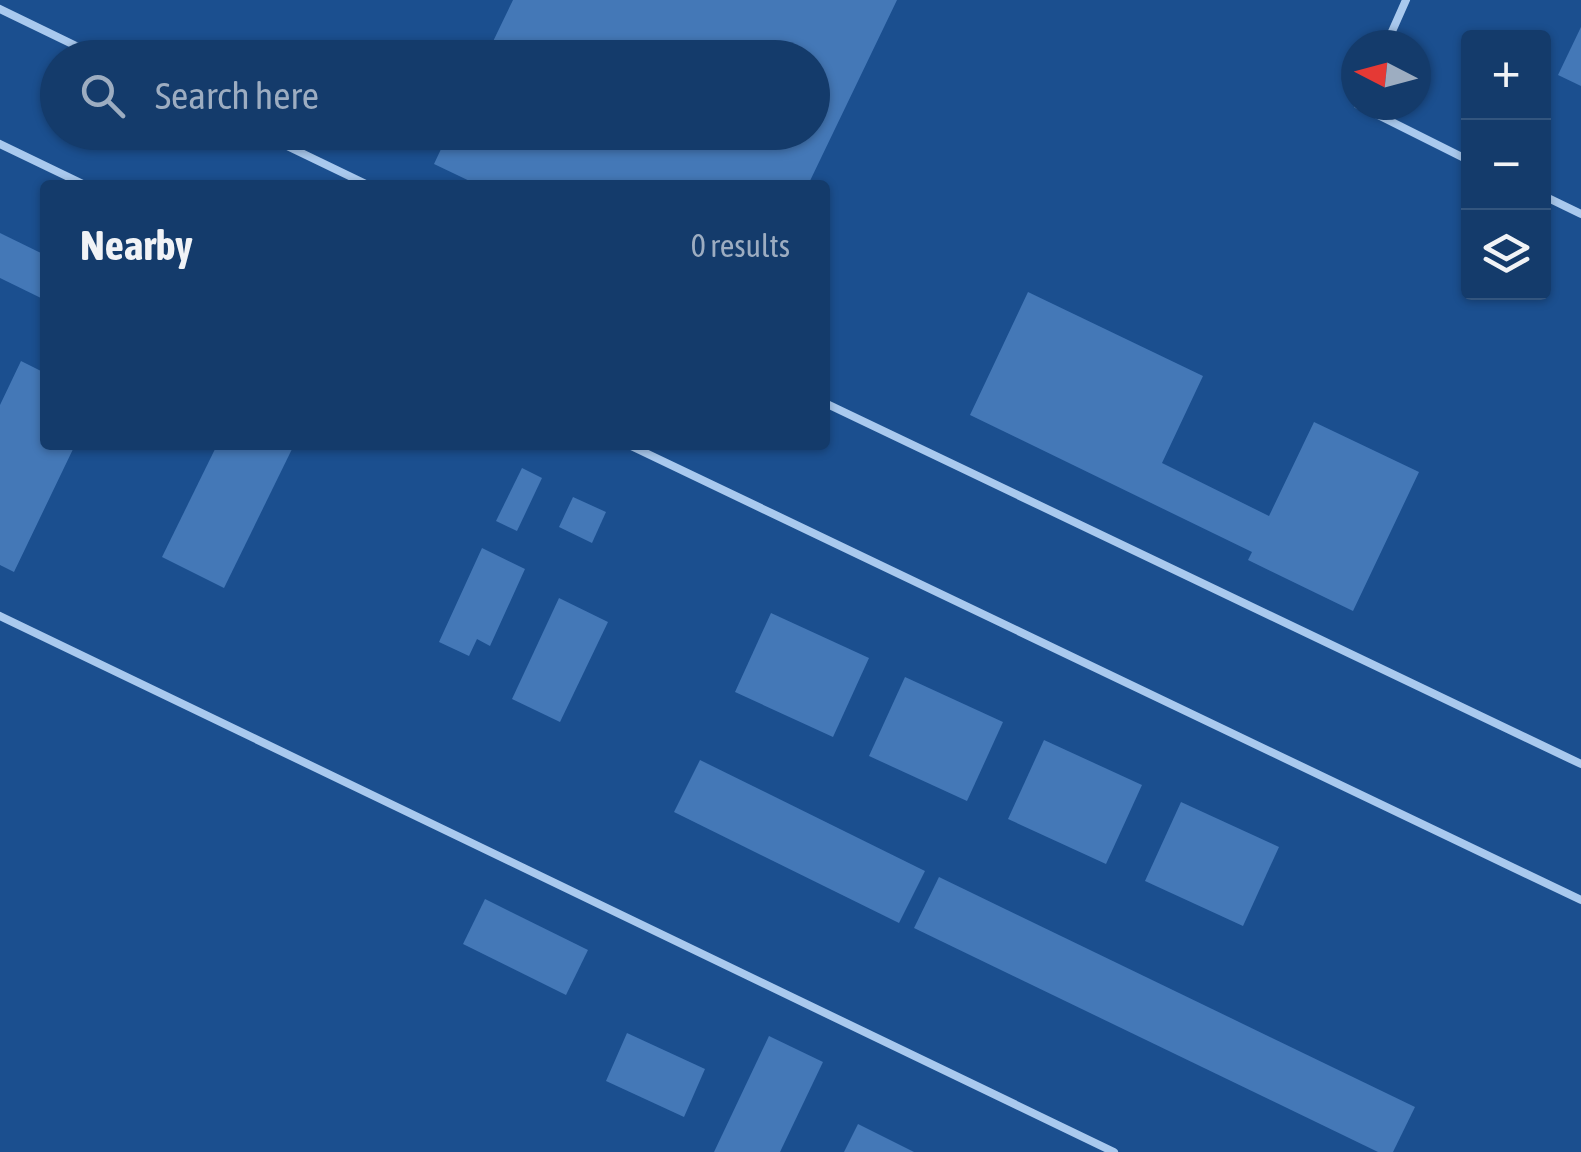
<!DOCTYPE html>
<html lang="en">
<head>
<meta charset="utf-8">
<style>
	body { margin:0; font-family:"Asap Condensed",sans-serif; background:#214673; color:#f1f3f6 }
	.controls { position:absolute; right:30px; top:30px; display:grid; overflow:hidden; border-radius:10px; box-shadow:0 2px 8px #0004 }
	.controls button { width:90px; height:90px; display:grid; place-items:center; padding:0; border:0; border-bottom:2px solid #33557e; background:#143b6b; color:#f1f3f6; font:50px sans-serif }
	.compass { position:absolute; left:1341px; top:30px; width:90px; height:90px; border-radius:50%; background:#143b6b; box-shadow:0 2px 8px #0004; rotate:276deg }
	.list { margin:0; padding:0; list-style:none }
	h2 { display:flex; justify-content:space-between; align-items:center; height:130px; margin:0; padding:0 40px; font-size:42px }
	h2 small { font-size:32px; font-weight:400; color:#9dadc1 }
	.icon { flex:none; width:55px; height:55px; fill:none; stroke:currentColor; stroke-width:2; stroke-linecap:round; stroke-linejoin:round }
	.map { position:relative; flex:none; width:1581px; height:1152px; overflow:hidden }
	.search { position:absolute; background:#143b6b; box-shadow:0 2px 8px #0004; left:40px; top:40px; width:790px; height:110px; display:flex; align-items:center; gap:25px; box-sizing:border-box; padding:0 35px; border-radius:55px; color:#9dadc1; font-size:38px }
	.panel { position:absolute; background:#143b6b; box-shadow:0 2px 8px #0004; left:40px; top:180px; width:790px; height:270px; border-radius:10px }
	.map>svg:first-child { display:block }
	.building { fill:#4478b7 }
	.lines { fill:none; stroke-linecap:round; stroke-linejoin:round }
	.service { stroke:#a9c9ee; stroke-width:8 }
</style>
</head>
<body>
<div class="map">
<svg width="1581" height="1152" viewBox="0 0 1581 1152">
	<rect width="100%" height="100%" fill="#1b4f8f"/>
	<g class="building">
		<polygon points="513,0 897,0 808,185 478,185 434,164 449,132 812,132 812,58 485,58"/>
		<polygon points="1581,27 1581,86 1558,75"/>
		<polygon points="0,233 45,255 45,300 0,278"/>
		<polygon points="1028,292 1203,376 1162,463 1269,516 1314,422 1419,472 1353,611 1248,560 1252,552 970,415"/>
		<polygon points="21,361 45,373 45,445 75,445 14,572 0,565 0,405"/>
		<polygon points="217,445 294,445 224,588 162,557"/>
		<polygon points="522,468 542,478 517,531 496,521"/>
		<polygon points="573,497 606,512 592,543 559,527"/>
		<polygon points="482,548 525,569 490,646 477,639 469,656 439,642"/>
		<polygon points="559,598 608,622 560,722 512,699"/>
		<polygon points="771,613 869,658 833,737 735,692"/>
		<polygon points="905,677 1003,722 967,801 869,756"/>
		<polygon points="1044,740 1142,785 1106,864 1008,819"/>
		<polygon points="700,760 925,871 899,923 674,812"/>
		<polygon points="1181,802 1279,847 1243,926 1145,881"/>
		<polygon points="939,877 1415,1107 1393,1152 1378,1152 914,928"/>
		<polygon points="485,899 588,950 566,995 463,944"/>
		<polygon points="627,1033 705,1069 684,1117 606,1081"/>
		<polygon points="769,1036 823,1062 780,1152 714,1152"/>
		<polygon points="858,1124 914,1152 844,1152"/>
	</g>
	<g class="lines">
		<g class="service">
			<polyline points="0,9 101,58"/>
			<polyline points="1386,45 1406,0"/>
			<polyline points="1358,105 1468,160"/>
			<polyline points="258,132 368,185"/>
			<polyline points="0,144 85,185"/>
			<polyline points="1544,196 1581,214"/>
			<polyline points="825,403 1581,764"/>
			<polyline points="629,445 1581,900"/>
			<polyline points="0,616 1114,1152"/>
		</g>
	</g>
</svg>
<div class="controls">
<button>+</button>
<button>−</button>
<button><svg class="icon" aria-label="layers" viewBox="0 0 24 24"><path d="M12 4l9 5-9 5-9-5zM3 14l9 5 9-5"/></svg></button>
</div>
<svg class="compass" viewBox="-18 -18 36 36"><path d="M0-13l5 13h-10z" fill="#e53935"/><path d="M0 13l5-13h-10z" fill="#9dadc1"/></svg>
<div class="search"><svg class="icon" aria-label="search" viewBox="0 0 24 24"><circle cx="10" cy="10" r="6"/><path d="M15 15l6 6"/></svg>Search here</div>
<section class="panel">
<h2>Nearby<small>0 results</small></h2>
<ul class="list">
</ul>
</section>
</div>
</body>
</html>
